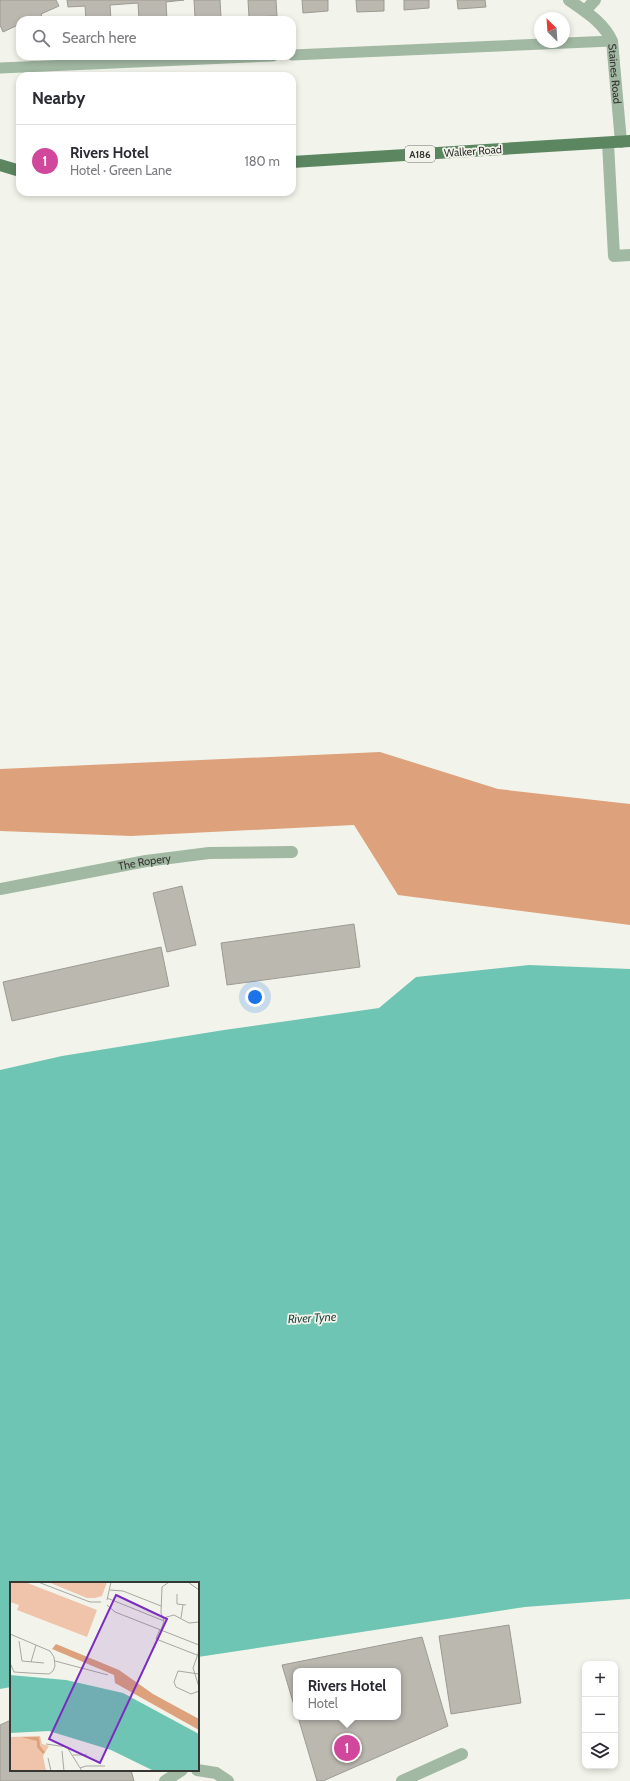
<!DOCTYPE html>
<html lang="en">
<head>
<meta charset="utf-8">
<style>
	body { margin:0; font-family:Cabin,sans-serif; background:#f2f2f3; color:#2b2b33 }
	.controls { position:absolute; right:12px; bottom:12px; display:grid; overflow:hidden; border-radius:8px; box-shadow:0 2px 6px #0003 }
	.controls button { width:36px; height:36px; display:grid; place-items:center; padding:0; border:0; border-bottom:1px solid #e1e1e2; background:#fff; color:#2b2b33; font:20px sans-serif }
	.compass { position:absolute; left:534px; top:12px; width:36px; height:36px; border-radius:50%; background:#fff; box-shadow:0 2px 6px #0003; rotate:335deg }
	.you { position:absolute; left:255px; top:997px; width:14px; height:14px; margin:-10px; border:3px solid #fff; border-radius:50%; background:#1a73e8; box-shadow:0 0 0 6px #1a73e833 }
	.badge { display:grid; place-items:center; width:26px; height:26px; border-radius:50%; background:#d93025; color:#fff; font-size:13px; font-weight:700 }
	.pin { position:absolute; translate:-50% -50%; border:2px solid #fff; box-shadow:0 1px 4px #0006 }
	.popup { position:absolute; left:293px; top:1668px; width:108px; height:52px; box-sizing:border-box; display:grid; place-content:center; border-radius:8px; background:#fff; filter:drop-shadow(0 1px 3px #0005); font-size:13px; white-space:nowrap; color:#7c7c81 }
	.popup b { font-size:15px; color:#2b2b33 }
	.popup::after { content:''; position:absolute; left:50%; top:100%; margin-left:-8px; border:8px solid transparent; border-top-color:#fff }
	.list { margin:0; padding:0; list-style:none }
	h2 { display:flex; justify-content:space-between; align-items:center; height:52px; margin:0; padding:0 16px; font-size:17px }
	h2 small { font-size:13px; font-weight:400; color:#7c7c81 }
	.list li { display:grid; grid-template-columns:26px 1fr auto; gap:12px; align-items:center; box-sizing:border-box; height:72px; padding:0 16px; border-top:1px solid #e1e1e2 }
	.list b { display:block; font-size:15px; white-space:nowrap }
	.list p { margin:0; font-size:13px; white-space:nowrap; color:#7c7c81 }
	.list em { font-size:13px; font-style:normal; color:#7c7c81 }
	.icon { flex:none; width:22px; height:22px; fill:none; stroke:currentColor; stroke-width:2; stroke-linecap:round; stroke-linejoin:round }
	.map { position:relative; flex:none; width:630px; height:1781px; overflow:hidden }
	.search { position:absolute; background:#fff; box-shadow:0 2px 6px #0003; left:16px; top:16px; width:280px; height:44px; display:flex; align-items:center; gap:10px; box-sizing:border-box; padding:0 14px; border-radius:12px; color:#7c7c81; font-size:15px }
	.panel { position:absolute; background:#fff; box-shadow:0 2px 6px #0003; left:16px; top:72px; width:280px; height:124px; border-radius:12px }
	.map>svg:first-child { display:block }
	.forest { fill:#dda17c }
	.water { fill:#6fc5b3 }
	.building { fill:#bbb8b0; stroke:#9d9a92 }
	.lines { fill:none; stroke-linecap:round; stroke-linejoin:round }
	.service { stroke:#a1b8a3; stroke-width:11 }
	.minor { stroke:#a1b8a3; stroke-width:12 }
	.primary { stroke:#5b8660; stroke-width:12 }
	.labels { text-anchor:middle; stroke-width:3.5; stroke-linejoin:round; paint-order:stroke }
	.shield { fill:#f2f4eb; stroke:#6e6f6a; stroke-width:1 }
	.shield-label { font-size:10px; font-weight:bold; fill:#363633 }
	.street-label { font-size:11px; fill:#363633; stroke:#f2f4eb }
	.water-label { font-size:12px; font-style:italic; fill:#234a43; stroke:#f2f4eb }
	.inset-road { fill:none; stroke:#a7a8a1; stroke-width:1 }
	.view { fill:#7b2cbf; fill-opacity:0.15; stroke:#7b2cbf; stroke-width:2 }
	.inset-edge { fill:none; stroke:#363633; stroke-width:2 }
</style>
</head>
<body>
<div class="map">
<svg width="630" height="1781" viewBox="0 0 630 1781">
	<rect width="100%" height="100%" fill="#f2f4eb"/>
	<polygon class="forest" points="380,752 498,789 630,804 630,925 398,895 354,825 131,836 0,831 0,769"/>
	<polygon class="water" points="529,965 630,969 630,1599 525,1607 198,1657 198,1583 11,1583 11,1687 0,1689 0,1070 62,1056 224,1030 379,1008 416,977"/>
	<g class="building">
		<polygon points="0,0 56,0 59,6 41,14 43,20 20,20 20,24 3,32 0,25"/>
		<polygon points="67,0 184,0 166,2 167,20 139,20 138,3 110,5 111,20 86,20 85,6 68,7"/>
		<polygon points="194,0 220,0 221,17 195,18"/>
		<polygon points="248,0 276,0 277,16 249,17"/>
		<polygon points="302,0 328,0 328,11 303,13"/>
		<polygon points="356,0 384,0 384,11 357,12"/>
		<polygon points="404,0 429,0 429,8 404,10"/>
		<polygon points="457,0 485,0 486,7 458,9"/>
		<polygon points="182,886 196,945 167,952 153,893"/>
		<polygon points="354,924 360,967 227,985 221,943"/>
		<polygon points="161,947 169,986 12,1021 3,982"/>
		<polygon points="509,1625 521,1703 451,1714 439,1636"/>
		<polygon points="422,1637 448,1726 323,1781 317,1781 298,1717 398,1717 398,1671 296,1671 296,1712 282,1665"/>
		<polygon points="11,1720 11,1770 131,1770 134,1781 0,1781 0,1725"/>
	</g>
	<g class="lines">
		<g class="service">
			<polyline points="292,55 612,41"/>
			<polyline points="0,68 273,56"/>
		</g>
		<g class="minor">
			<path id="s1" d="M 569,0 C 586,12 603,22 612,41 L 621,142"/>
			<polyline points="585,11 595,0"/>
			<polyline points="608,143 614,256 630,255"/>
			<path id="s2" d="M 0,889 L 146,861 L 209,853 L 292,852"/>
			<polyline points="197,1770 216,1773 228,1781"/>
			<polyline points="165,1781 182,1770"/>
			<polyline points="402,1781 462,1754"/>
		</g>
		<g class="primary">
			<polyline points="292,162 630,141"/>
			<polyline points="0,165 20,171"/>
		</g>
	</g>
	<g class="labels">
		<rect class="shield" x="405" y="146" width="30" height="16" rx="3"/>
		<g class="shield-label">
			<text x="420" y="158">A186</text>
		</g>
		<g class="street-label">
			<text dy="4" stroke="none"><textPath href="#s1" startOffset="93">Staines Road</textPath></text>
			<text transform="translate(473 151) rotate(-4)" y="4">Walker Road</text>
			<text dy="4" stroke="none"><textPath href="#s2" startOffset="147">The Ropery</textPath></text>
		</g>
		<g class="water-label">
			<text transform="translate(312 1318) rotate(-3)" y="4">River Tyne</text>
		</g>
	</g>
	<g transform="translate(10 1582)">
		<rect width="189" height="189" fill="#f2f4eb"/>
		<path d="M 0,0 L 15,0 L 87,28 L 77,55 L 7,28 L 9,23 L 0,20 ZM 38,0 L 97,0 L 92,14 L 85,16 L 77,16 ZM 30,154 L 32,162 L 39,164 L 33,174 L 36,189 L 0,189 L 0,155 Z" fill="#f0c4aa"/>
		<path d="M 46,62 L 109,88 L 143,112 L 189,137 L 189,148 L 105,101 L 104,93 L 42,67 ZM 11,155 L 29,155 L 30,164 L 35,170 L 33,172 L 27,165 L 27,159 Z" fill="#dda17c"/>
		<path d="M 0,93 L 56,98 L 113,111 L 189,152 L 189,189 L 144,189 L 101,168 L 39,149 L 0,151 Z" fill="#6fc5b3"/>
		<path class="inset-road" d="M 28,0 L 80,20 L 91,20M 178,0 L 189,8M 100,8 L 113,9 L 151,24M 167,12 L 167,22 L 176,23M 97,16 L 154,39M 97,18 L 101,0M 97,23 L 105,30 L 189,63M 153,36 L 164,33 L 179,41 L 189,40M 171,36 L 173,23M 150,47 L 146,57 L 187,73M 151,48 L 154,39 L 151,31 L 152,5 L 159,0M 0,52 L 40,69 L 44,75 L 45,84 L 43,89 L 39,92 L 19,91 L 4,90 L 0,81M 9,59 L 12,79 L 34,81M 189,69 L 183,86 L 189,105M 45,79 L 98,93M 21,80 L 26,63M 189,92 L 168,89 L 164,100 L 166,105 L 181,112 L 189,109M 36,162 L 57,165 L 72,189M 52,169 L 54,189M 63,173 L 77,173M 38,176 L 41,189M 70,186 L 76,184 L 95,184"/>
		<path class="view" d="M 106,13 L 157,37 L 90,181 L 39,157 Z"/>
		<rect width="189" height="189" class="inset-edge"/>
	</g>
</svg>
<div class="controls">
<button>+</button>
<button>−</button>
<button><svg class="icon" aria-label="layers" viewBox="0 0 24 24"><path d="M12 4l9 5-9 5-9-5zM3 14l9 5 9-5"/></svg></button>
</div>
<svg class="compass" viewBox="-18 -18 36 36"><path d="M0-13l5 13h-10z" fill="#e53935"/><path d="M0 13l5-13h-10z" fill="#7c7c81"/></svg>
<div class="you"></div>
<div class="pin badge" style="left:347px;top:1748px;background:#d1479c">1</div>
<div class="popup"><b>Rivers Hotel</b>Hotel</div>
<div class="search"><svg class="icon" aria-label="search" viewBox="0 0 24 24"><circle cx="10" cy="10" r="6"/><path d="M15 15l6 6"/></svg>Search here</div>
<section class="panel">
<h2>Nearby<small></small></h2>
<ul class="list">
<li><span class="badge" style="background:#d1479c">1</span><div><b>Rivers Hotel</b><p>Hotel · Green Lane</p></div><em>180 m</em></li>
</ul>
</section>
</div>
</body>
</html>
